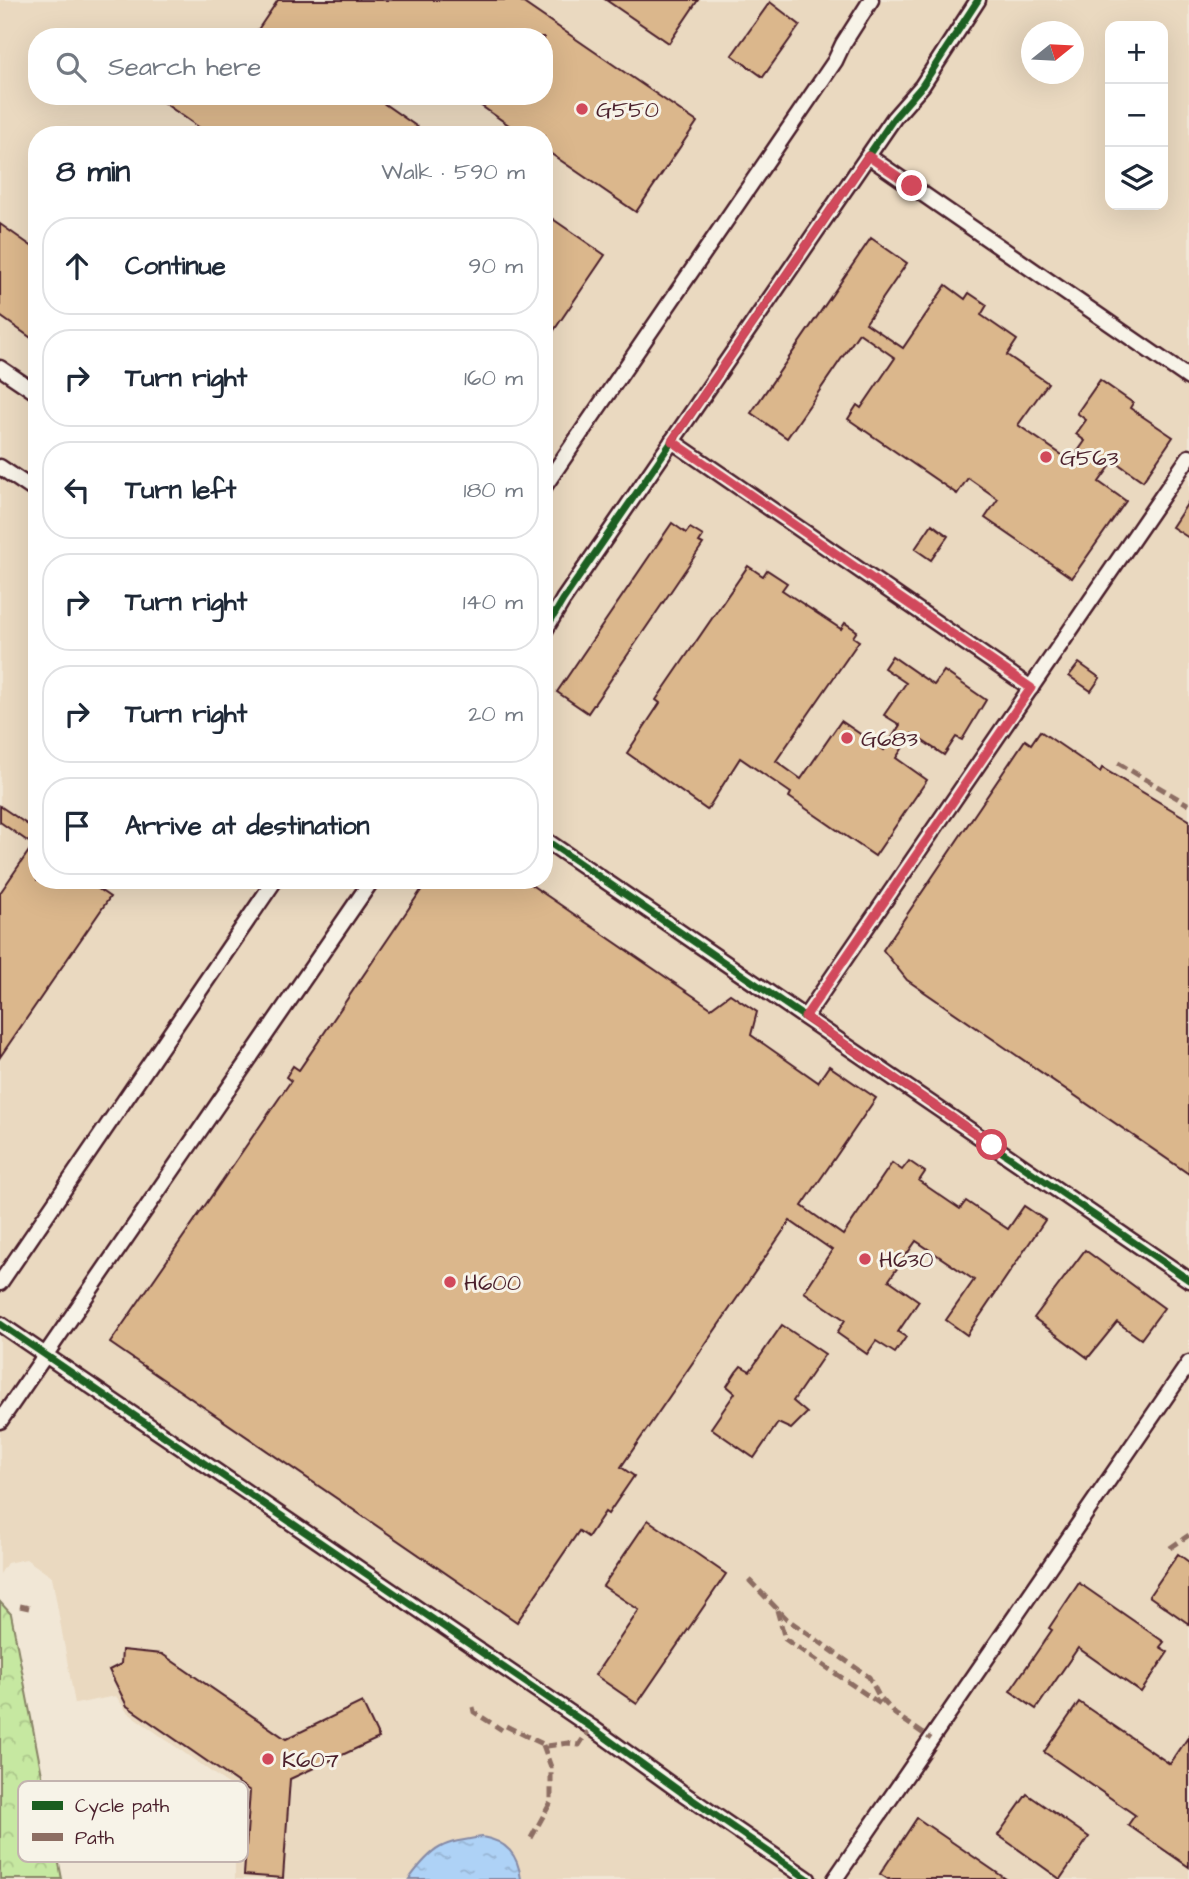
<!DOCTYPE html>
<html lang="en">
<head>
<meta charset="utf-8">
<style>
	body { margin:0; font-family:"Architects Daughter",sans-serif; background:#f6f6f7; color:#1f2937 }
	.controls { position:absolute; right:21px; top:21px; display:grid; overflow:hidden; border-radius:14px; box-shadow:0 7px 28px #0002 }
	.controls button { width:63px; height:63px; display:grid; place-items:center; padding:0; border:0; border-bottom:2px solid #e0e1e3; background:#fff; color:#1f2937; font:35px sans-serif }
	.compass { position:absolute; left:1021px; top:21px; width:63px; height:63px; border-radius:50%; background:#fff; box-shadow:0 7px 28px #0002; rotate:72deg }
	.stop { position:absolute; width:21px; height:21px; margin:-16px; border:5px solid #d1495b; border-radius:50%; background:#fff }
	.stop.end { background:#d1495b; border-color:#fff; box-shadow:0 2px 7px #0008 }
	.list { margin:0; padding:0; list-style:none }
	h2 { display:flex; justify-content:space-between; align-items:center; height:91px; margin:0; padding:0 28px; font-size:30px }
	h2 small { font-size:23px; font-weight:400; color:#747a83 }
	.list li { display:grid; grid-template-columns:46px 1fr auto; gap:21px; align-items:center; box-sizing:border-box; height:98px; margin:0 14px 14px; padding:0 14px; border:2px solid #e0e1e3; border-radius:28px }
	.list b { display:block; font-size:26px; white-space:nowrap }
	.list em { font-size:23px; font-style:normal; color:#747a83 }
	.icon { flex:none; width:38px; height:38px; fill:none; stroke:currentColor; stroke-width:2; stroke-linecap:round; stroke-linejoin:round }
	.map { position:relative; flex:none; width:1189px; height:1879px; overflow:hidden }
	.search { position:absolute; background:#fff; box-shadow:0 7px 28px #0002; left:28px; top:28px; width:525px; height:77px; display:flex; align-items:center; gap:18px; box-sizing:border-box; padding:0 24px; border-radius:28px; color:#747a83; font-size:26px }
	.panel { position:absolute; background:#fff; box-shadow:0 7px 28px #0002; left:28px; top:126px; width:525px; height:763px; border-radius:28px }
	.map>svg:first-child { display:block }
	.built { fill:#ead9c0; fill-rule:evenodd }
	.forest { fill:url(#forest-crowns); stroke:#888466; stroke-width:2 }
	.water { fill:url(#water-ripples); stroke:#868aa5; stroke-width:2 }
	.building { fill:#dbb78c; stroke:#4a1f2b; stroke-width:2 }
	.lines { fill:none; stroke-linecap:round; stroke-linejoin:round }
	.street-casing { stroke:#4a1f2b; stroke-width:19 }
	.street { stroke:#f7f3e8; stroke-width:14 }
	.quiet { stroke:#8d6e63; stroke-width:5; stroke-dasharray:10 5; stroke-linecap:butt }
	.cycleway-casing { stroke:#f7f3e8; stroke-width:11 }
	.cycleway { stroke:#1b5e20; stroke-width:7 }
	.route { stroke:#d1495b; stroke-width:9 }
	.poi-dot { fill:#d1495b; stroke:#f7f3e8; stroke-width:2.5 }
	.labels { text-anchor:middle; stroke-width:6; stroke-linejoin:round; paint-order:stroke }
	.poi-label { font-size:23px; fill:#4a1f2b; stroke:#f7f3e8; text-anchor:start }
	.key { fill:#f7f3e8; stroke:#c3b3af; stroke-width:2 }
	.key-label { font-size:19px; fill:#4a1f2b }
</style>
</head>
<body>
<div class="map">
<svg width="1189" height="1879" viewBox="0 0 1189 1879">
	<defs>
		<pattern id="forest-crowns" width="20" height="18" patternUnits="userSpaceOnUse" patternTransform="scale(1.75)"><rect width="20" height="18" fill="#c6e8a1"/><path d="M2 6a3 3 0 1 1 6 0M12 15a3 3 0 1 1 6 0" fill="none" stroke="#acc78b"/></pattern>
		<pattern id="water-ripples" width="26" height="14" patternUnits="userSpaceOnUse" patternTransform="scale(1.75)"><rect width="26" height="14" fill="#aed2f6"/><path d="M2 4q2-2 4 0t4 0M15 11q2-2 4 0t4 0" fill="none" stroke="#97b4d3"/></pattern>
	</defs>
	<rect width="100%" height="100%" fill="#f1e7d6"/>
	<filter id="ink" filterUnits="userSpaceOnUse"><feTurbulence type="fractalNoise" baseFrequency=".0143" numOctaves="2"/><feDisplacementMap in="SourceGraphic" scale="14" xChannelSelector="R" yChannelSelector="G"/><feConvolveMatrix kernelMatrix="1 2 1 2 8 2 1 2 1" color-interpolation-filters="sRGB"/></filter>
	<g filter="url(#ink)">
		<path class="built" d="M 0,0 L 1189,0 L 1189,1879 L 235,1879 L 235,1789 L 127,1712 L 116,1696 L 75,1704 L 52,1577 L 26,1559 L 7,1563 L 0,1574 ZM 1110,26 L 1163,26 L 1163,205 L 1110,205 ZM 1032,32 L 1074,32 L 1074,74 L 1032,74 ZM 37,37 L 544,37 L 544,96 L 37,96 ZM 37,135 L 544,135 L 544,880 L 37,880 Z"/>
		<polygon class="forest" points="0,1602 11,1614 62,1879 0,1879"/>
		<path class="water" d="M 482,1837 C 507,1841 518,1855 521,1879 L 409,1879 C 434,1845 442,1843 482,1837 Z"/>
		<g class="building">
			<polygon points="278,0 519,0 697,122 636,212 544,149 544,135 523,135 467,96 544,96 544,37 380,37 369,29 364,37 253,37"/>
			<polygon points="606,0 698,0 669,43"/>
			<polygon points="770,2 800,25 763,77 732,55"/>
			<polygon points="154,96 373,96 429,135 210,135"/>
			<polygon points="544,213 605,255 544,345"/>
			<polygon points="0,224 37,250 37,342 0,316"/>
			<polygon points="871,238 907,263 866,323 903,348 946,285 965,299 969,293 987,305 981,315 1017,340 1007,355 1048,383 1018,425 1071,461 1085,441 1076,434 1086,420 1077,413 1100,380 1133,403 1130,408 1173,437 1143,481 1114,461 1099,482 1126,501 1072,578 985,518 998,499 968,478 957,494 848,419 857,405 861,408 895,358 859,333 787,438 751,413"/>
			<polygon points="1189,501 1189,538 1172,527"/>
			<polygon points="672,523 686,533 690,528 703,536 699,542 703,544 588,713 557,692"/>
			<polygon points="932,524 948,536 931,560 915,549"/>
			<polygon points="748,566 763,576 767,570 787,583 782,590 841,629 845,623 857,631 853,637 859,641 776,761 801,779 841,721 884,750 900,725 884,715 906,683 884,668 892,656 934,685 944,671 986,700 962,740 956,737 944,755 912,734 896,758 927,780 875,856 789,797 791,793 740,758 707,810 627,753 660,703 656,700"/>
			<polygon points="1079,663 1100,678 1091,691 1069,676"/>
			<polygon points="1040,731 1100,772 1102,768 1189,820 1189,1174 907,980 883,950 1025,740 1031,744"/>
			<polygon points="0,806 37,831 37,880 85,880 110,897 0,1057 0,893 33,845 0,822"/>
			<polygon points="428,880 524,880 711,1008 730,994 757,1012 751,1035 818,1082 829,1066 876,1098 802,1206 843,1235 892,1163 902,1170 909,1161 925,1172 919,1181 960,1209 966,1201 1008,1229 1024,1206 1045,1220 967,1335 946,1320 974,1280 916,1241 889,1280 919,1301 898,1332 906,1337 895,1353 876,1341 867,1354 837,1333 845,1320 804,1292 832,1250 790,1221 621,1467 634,1476 608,1514 605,1512 588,1537 579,1531 517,1622 110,1343 291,1081 286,1077 293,1066 299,1070"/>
			<polygon points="1085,1250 1164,1308 1141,1339 1117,1322 1088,1358 1034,1318"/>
			<polygon points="782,1325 825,1354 793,1401 807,1413 791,1429 778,1423 754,1458 711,1428 735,1393 727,1386 736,1372 741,1366 750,1371"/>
			<polygon points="648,1520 726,1574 637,1704 595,1675 639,1610 603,1586"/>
			<polygon points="1178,1554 1189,1562 1189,1624 1149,1596"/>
			<polygon points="1079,1583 1164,1642 1160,1647 1168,1652 1141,1692 1078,1648 1036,1709 1010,1691 1052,1630 1049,1628"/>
			<polygon points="122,1650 162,1654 286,1739 362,1702 379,1738 290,1779 283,1878 244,1875 250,1791 127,1706 109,1670 121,1664"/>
			<polygon points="1079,1702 1170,1764 1189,1736 1189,1867 1128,1825 1135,1815 1044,1752"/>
			<polygon points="1027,1794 1089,1837 1060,1879 998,1835"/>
			<polygon points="917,1818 1006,1879 888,1879 880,1874"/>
		</g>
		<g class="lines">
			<defs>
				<g id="street">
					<polyline points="868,156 1189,378"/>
					<polyline points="0,368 37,393"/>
					<polyline points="672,441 1031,688"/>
					<polyline points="0,467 37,492"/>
					<polyline points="544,487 835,61 843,44 871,0"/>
					<polyline points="544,632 563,600 894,118 922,86 978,0"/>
					<polyline points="544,839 1189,1280"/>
					<polyline points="805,1017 1189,457"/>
					<polyline points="0,1283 275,880"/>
					<polyline points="0,1324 591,1727 681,1792 808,1879"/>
					<polyline points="0,1421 372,880"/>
					<polyline points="835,1879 1189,1363"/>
				</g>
			</defs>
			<use href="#street" class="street-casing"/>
			<use href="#street" class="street"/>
			<g class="quiet">
				<polyline points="1118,763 1189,805"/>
				<polyline points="1170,1548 1189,1535"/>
				<polyline points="749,1580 787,1619 869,1677 879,1696 895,1714 931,1739"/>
				<polyline points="20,1606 29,1608"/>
				<polyline points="777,1610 785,1639 882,1705"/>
				<polyline points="473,1707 474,1712 502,1730"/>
				<polyline points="506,1726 547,1746 568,1743 579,1745 591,1727"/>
				<polyline points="531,1838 551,1802 551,1767 543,1745"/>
			</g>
			<defs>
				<g id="cycleway">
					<polyline points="544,632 563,600 894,118 922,86 978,0"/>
					<polyline points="544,839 1189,1280"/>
					<polyline points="0,1324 591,1727 681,1792 808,1879"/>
				</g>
			</defs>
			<use href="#cycleway" class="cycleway-casing"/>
			<use href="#cycleway" class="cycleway"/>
		</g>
	</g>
	<g class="lines" filter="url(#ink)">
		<polyline class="route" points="912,186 868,156 672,441 1031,688 805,1017 992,1145"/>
	</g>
	<g class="poi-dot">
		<circle cx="582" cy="109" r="7"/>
		<circle cx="1046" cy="457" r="7"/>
		<circle cx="847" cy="738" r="7"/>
		<circle cx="865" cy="1259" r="7"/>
		<circle cx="450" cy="1282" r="7"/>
		<circle cx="268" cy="1759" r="7"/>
	</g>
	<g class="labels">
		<g class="poi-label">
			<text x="596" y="117">G550</text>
			<text x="1060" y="465">G563</text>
			<text x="861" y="746">G683</text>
			<text x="879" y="1267">H630</text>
			<text x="464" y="1290">H600</text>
			<text x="282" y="1767">K607</text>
		</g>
	</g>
	<rect x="18" y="1781" width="230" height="81" rx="10" class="key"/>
	<rect x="32" y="1801" width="31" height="9" fill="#1b5e20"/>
	<rect x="32" y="1833" width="31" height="8" fill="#8d6e63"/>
	<g class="key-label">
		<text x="75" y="1812">Cycle path</text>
		<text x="75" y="1844">Path</text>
	</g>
</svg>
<div class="controls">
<button>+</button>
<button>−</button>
<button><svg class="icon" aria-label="layers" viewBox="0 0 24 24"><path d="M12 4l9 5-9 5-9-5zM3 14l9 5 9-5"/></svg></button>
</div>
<svg class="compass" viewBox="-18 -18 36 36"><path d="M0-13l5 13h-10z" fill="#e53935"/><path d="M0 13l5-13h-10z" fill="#747a83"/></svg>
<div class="stop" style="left:992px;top:1145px"></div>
<div class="stop end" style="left:912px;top:186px"></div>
<div class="search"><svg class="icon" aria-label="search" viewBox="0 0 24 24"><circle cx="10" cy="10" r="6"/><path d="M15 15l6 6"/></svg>Search here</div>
<section class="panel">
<h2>8 min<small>Walk · 590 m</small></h2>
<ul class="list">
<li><svg class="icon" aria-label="ahead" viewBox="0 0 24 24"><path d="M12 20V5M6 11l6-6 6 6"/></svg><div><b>Continue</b></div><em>90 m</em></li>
<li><svg class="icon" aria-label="right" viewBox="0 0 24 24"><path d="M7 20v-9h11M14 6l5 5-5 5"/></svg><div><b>Turn right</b></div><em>160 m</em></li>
<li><svg class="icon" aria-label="left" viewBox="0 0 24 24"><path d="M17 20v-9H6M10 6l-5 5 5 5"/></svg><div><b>Turn left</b></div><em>180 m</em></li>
<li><svg class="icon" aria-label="right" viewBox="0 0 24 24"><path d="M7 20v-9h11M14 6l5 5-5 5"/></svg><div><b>Turn right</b></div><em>140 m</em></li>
<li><svg class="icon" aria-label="right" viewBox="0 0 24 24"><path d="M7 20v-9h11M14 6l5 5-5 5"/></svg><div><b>Turn right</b></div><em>20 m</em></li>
<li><svg class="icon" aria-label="arrive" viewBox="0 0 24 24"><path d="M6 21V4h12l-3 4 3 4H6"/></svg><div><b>Arrive at destination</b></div></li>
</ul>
</section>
</div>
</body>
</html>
